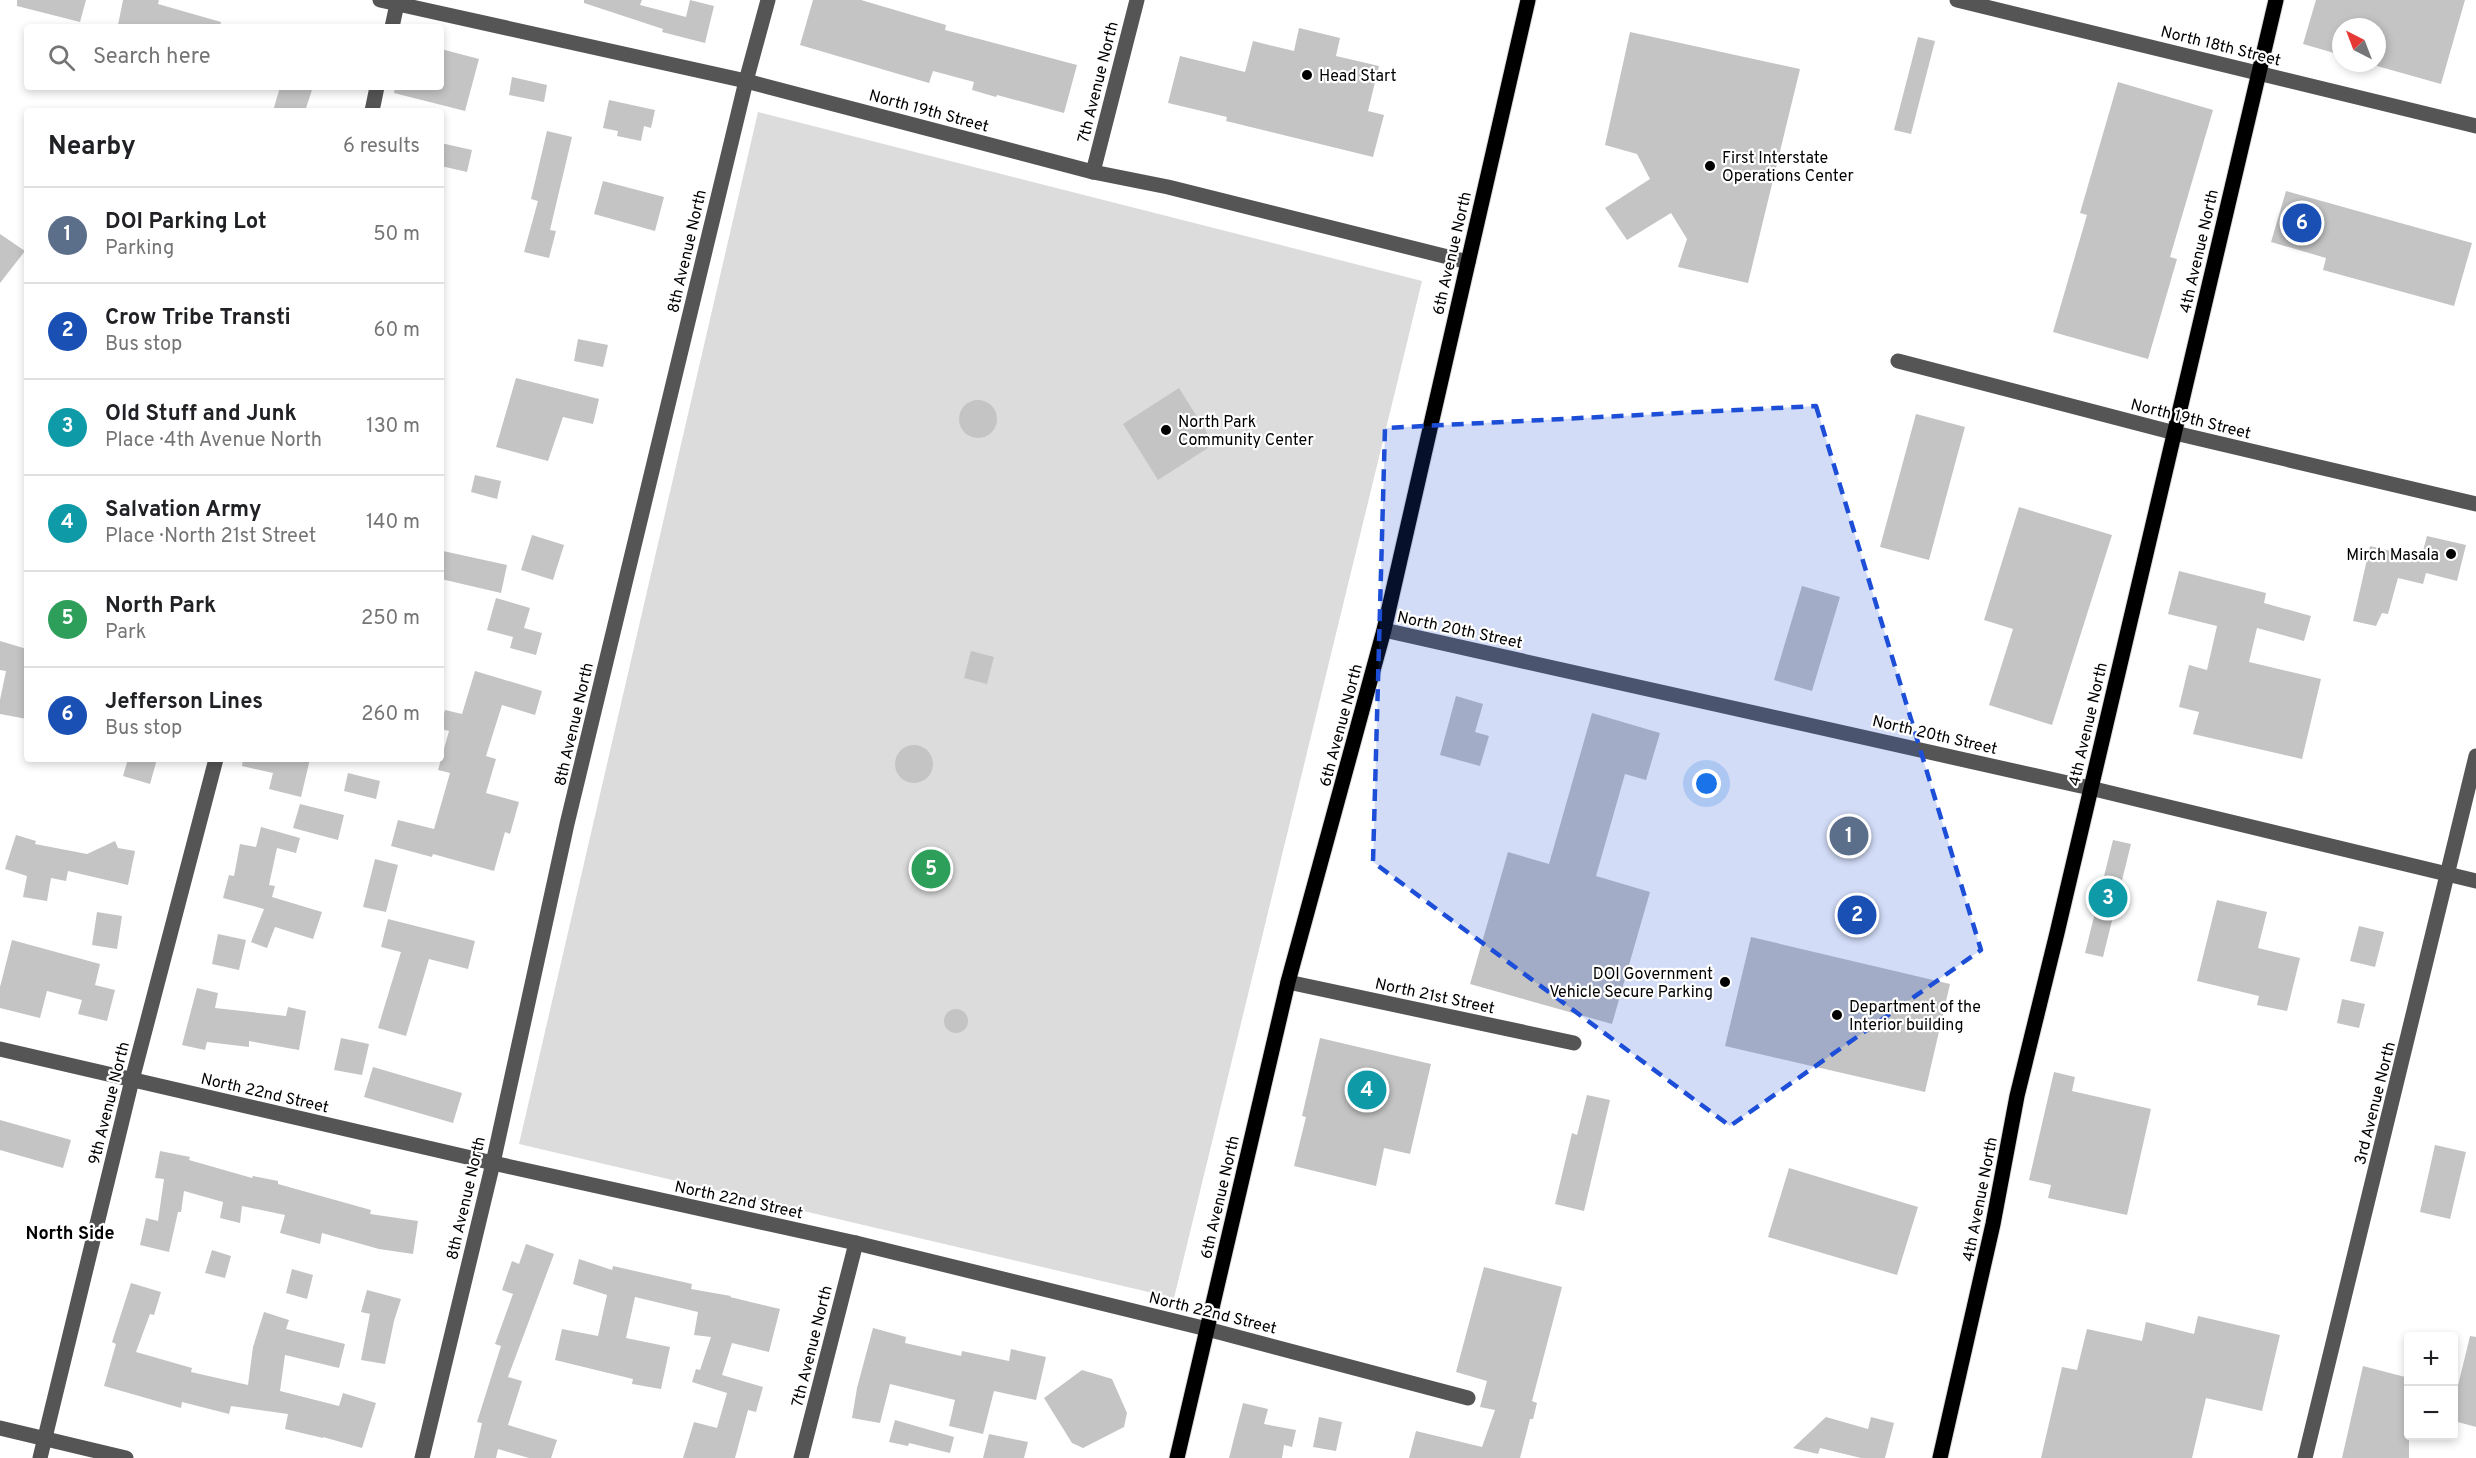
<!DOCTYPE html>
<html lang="en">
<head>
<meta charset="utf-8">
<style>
	body { margin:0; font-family:Overpass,sans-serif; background:#f2f2f2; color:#202124 }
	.controls { position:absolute; right:18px; bottom:18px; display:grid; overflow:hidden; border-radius:6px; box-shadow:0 3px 9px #0003 }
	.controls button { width:54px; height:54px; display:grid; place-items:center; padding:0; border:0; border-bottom:2px solid #e0e0e0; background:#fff; color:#202124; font:30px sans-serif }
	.compass { position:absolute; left:2332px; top:18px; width:54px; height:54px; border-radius:50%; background:#fff; box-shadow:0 3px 9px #0003; rotate:318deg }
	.you { position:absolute; left:1707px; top:784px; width:21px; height:21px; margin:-15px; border:4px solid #fff; border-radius:50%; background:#1a73e8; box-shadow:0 0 0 9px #1a73e833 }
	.badge { display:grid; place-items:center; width:39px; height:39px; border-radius:50%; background:#1a73e8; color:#fff; font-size:20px; font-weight:700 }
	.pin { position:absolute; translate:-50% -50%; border:3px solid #fff; box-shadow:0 2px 6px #0006 }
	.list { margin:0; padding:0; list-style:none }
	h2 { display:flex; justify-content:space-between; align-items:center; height:78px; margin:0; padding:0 24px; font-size:26px }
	h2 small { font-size:20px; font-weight:400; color:#757577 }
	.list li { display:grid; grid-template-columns:39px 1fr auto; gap:18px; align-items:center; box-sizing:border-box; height:96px; padding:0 24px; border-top:2px solid #e0e0e0 }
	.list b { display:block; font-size:22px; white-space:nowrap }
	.list p { margin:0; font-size:20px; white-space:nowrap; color:#757577 }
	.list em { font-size:20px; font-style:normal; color:#757577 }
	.icon { flex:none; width:33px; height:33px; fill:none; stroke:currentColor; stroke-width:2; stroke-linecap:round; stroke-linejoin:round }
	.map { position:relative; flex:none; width:2476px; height:1458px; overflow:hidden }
	.search { position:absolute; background:#fff; box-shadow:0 3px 9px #0003; left:24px; top:24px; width:420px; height:66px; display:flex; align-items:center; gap:15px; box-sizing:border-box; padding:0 21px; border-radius:6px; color:#757577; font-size:22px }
	.panel { position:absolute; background:#fff; box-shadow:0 3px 9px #0003; left:24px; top:108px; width:420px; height:654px; border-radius:6px }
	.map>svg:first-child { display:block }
	.green { fill:#dcdcdc }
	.building { fill:#c4c4c4 }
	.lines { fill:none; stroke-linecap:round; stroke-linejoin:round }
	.major-casing { stroke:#dbdbdb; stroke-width:17 }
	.minor { stroke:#555; stroke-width:15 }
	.major { stroke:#000; stroke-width:15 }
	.marked { fill:#1d4ed8; fill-opacity:0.2; stroke:#1d4ed8; stroke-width:4.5; stroke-dasharray:12 8; stroke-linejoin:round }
	.poi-dot { fill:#000; stroke:#fff; stroke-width:2 }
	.labels { text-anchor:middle; stroke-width:4.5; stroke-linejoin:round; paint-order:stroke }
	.street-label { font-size:16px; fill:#000; stroke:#fff }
	.poi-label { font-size:16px; fill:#000; stroke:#fff; text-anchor:start }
	.neighbourhood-label { font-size:18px; font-weight:bold; fill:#000; stroke:#fff }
</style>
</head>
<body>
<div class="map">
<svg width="2476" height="1458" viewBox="0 0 2476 1458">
	<rect width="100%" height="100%" fill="#fff"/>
	<polygon class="green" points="758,112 1422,281 1174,1298 519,1144"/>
	<g class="building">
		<polygon points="17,0 86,0 80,22 17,6"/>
		<polygon points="123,0 159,0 158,4 221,22 220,27 131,27 118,25"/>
		<polygon points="584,0 642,0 640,5 686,17 690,0 714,6 705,43 662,32 663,29 584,3"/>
		<polygon points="813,0 861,0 946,25 945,30 1077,65 1064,113 997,95 996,97 972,90 974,82 933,71 929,83 800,45"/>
		<polygon points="2316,0 2465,0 2441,84 2377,66 2377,27 2341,27 2341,55 2303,44"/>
		<polygon points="1299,28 1340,38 1336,56 1379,66 1368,111 1384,115 1373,157 1226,121 1227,117 1168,103 1180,56 1245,72 1253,41 1294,51"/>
		<polygon points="1630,32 1800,69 1748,283 1678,267 1687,239 1671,213 1627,240 1605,208 1650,179 1637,154 1605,145"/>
		<polygon points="1918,37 1935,41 1911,134 1894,130"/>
		<polygon points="441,49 479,59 465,111 394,93 395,87 441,87"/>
		<polygon points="512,77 547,85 544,102 509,95"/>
		<polygon points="2118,82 2213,110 2170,257 2177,259 2148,359 2053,332 2087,215 2080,213"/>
		<polygon points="280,87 313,87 305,111 273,111"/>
		<polygon points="609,100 655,110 651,128 644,126 641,141 617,136 618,131 603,128"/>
		<polygon points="547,131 572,137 550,230 556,231 549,258 524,252 538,201 531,199"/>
		<polygon points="441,143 472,150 467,172 441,166"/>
		<polygon points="603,181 664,197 655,231 594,214"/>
		<polygon points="2286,191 2472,243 2454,306 2323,270 2326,258 2271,242"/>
		<polygon points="0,234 25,251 0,283"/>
		<polygon points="578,339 608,345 603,367 574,361"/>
		<polygon points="516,378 599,399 593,424 563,417 548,461 496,447"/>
		<polygon points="1179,388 1214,444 1158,480 1123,424"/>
		<circle cx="978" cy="419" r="19"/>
		<polygon points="1916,414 1965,427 1929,560 1880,547"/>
		<polygon points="475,475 501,481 497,499 471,492"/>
		<polygon points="2019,507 2112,535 2052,725 1989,705 2013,629 1984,620"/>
		<polygon points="532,535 564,545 553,580 521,570"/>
		<polygon points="2427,536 2466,545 2457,581 2426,573 2423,584 2398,578 2388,614 2382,613 2376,626 2353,621 2370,546 2421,558"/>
		<polygon points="443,551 507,565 501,593 441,579"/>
		<polygon points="2179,571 2266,593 2264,603 2311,616 2304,641 2257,628 2249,662 2321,679 2302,759 2193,734 2199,712 2179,707 2189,665 2207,670 2217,626 2168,614"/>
		<polygon points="1802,586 1840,597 1812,691 1774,680"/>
		<polygon points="496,598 530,608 524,628 542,633 536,655 510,648 513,637 487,630"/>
		<polygon points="0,641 27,649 27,719 0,714 0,700 6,671 0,670"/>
		<polygon points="971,651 994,657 987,684 964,678"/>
		<polygon points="475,671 542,691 535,715 502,705 486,756 496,759 486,793 519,802 510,834 505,832 494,871 433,854 432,857 391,846 398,820 434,829 450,773 438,770 449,731 441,729 441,724 445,710 462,714"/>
		<polygon points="1456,696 1483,704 1475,732 1489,736 1480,766 1440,755"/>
		<polygon points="1592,713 1660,733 1646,780 1625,774 1596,876 1650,892 1612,1024 1470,984 1508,852 1549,864"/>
		<circle cx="914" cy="764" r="19"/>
		<polygon points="128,759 157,759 150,784 123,776"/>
		<polygon points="243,759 310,759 301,797 269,789 273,773 242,766"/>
		<polygon points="348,773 380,781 376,799 344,791"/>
		<polygon points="300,804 344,815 338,840 293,828"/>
		<polygon points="261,827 300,838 296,853 277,848 269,885 275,886 272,897 322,912 313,939 275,927 267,948 251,942 264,909 223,898 229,875 234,876 240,844 256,847"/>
		<polygon points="16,835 36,841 35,844 87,854 115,841 118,848 135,851 128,885 68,871 66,881 51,878 47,901 23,897 27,876 5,869"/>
		<polygon points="2113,840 2131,844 2103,957 2085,953"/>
		<polygon points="375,859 398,865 386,912 363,907"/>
		<polygon points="2217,900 2267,912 2258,948 2300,958 2287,1011 2257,1005 2259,996 2197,981"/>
		<polygon points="97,912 122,916 117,949 92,945"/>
		<polygon points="388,919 475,941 468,969 429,959 406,1036 378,1028 401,952 381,947"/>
		<polygon points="2359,926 2384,932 2375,967 2350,961"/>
		<polygon points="218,934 246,940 239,970 212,964"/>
		<polygon points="1751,937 1950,984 1925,1092 1725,1046"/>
		<polygon points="12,940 100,964 95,985 115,990 107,1021 78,1014 82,1000 47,991 40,1018 0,1008 0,987"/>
		<polygon points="197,988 218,993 215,1008 286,1016 288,1007 306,1011 299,1050 249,1041 249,1047 207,1042 205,1050 182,1045"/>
		<polygon points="2342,999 2365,1004 2359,1028 2337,1023"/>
		<circle cx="956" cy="1021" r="12"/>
		<polygon points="341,1038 369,1044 362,1075 334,1070"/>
		<polygon points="1320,1038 1431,1064 1410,1154 1384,1148 1376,1186 1294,1166 1306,1117 1302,1116"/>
		<polygon points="373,1067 462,1093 453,1123 364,1097"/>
		<polygon points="2054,1072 2075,1077 2072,1091 2151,1109 2127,1215 2048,1198 2051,1185 2029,1180"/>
		<polygon points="1587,1095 1610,1100 1584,1211 1555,1204 1572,1133 1577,1135"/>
		<polygon points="0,1120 71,1140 63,1168 0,1150"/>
		<polygon points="2435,1145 2466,1152 2450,1219 2420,1212"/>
		<polygon points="160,1151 190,1157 189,1160 252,1178 253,1176 278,1181 278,1184 371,1210 370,1214 418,1221 413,1254 379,1249 322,1233 320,1244 280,1233 285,1215 242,1206 240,1223 220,1218 223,1202 184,1191 181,1212 178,1212 169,1252 140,1245 146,1218 158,1221 164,1179 155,1178"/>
		<polygon points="1789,1168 1918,1207 1897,1275 1768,1237"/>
		<polygon points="526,1244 554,1254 508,1377 522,1381 508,1425 557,1440 551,1458 529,1458 498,1449 496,1458 474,1458 482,1423 477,1422 501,1346 495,1344 513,1294 502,1290 512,1261 519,1264"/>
		<polygon points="212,1250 231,1256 225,1278 205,1273"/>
		<polygon points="579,1259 612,1270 613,1266 692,1284 691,1289 731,1296 730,1297 780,1309 769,1352 732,1343 722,1375 763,1387 756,1412 748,1410 735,1458 683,1458 694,1422 717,1428 727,1393 692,1382 696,1369 700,1370 711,1337 694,1335 698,1312 635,1297 626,1338 670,1347 661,1389 632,1384 633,1379 555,1360 562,1329 598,1336 607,1295 573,1284"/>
		<polygon points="1484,1267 1562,1287 1532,1401 1537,1403 1533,1419 1530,1419 1520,1458 1409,1458 1416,1431 1482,1447 1495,1410 1480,1407 1487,1381 1456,1372"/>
		<polygon points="292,1269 313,1275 307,1299 286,1293"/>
		<polygon points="131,1283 161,1292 154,1315 150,1314 136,1352 192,1368 191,1372 248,1385 253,1347 264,1312 289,1320 286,1329 345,1344 339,1368 285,1355 280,1391 339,1406 343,1393 376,1403 362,1448 323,1437 323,1438 285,1429 288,1414 231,1406 229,1414 182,1402 181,1408 104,1386 116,1344 112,1342"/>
		<polygon points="367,1290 401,1299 394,1321 385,1364 361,1360 370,1314 361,1312"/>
		<polygon points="2198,1316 2280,1335 2262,1411 2206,1398 2192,1458 2041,1458 2062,1367 2077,1370 2087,1329 2142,1341 2146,1322 2194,1334"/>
		<polygon points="873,1328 906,1337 905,1343 961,1356 962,1351 1009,1361 1011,1349 1046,1357 1036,1400 994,1391 983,1434 949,1426 955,1400 890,1384 880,1423 852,1418 857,1388"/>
		<polygon points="2470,1336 2476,1337 2476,1427 2454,1421 2454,1402"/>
		<polygon points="2363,1366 2409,1378 2409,1458 2342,1458"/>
		<polygon points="1082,1370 1112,1379 1127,1413 1124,1427 1083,1448 1072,1443 1044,1398"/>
		<polygon points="1243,1403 1268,1409 1264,1424 1296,1430 1292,1447 1284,1445 1282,1458 1229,1458"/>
		<polygon points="1319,1417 1342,1422 1336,1451 1313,1447"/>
		<polygon points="1826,1417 1868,1429 1871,1417 1894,1423 1885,1458 1861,1458 1820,1448 1818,1454 1793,1448"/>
		<polygon points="895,1420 954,1437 950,1453 909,1443 908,1446 889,1442"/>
		<polygon points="989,1434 1028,1442 1024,1458 983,1458"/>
	</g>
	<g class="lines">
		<defs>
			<g id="major">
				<polyline points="1177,1458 1288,982 1384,630 1528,0"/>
				<polyline points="1940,1458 1993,1224 2017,1096 2057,933 2276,0"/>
			</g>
		</defs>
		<use href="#major" class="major-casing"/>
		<g class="minor">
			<polyline points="380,0 746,81 1093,172 1168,187 1468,262"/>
			<polyline points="1957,0 2476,126"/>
			<polyline points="392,27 397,4"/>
			<polyline points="372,111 377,87"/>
			<polyline points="1093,172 1137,0"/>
			<polyline points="1898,361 2175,433 2476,504"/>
			<polyline points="1384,630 2090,788 2476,881"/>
			<polyline points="1288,982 1574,1043"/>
			<polyline points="0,1049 493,1163 856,1243 1207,1329 1468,1398"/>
			<polyline points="0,1428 126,1458"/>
			<polyline points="40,1458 132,1080 216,759"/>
			<polyline points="422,1458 493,1163 567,824 746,81 768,0"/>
			<polyline points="801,1458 856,1243"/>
			<polyline points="2305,1458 2476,756"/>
		</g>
		<use href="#major" class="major"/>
	</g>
	<path class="marked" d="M 1816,406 L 1981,950 L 1730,1126 L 1373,862 L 1385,428 Z"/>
	<g class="poi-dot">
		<circle cx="1307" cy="75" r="6"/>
		<circle cx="1710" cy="166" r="6"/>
		<circle cx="1166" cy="430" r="6"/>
		<circle cx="2451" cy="554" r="6"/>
		<circle cx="1725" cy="982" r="6"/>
		<circle cx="1837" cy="1015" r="6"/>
	</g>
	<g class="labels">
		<g class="street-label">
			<text transform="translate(2221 45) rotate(14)" y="6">North 18th Street</text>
			<text transform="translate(1097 82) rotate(-76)" y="6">7th Avenue North</text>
			<text transform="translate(929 110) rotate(15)" y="6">North 19th Street</text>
			<text transform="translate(686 251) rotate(-77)" y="6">8th Avenue North</text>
			<text transform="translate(2198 251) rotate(-77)" y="6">4th Avenue North</text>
			<text transform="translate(1451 253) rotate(-77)" y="6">6th Avenue North</text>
			<text transform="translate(2191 418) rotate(14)" y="6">North 19th Street</text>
			<text transform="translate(1460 629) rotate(12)" y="6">North 20th Street</text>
			<text transform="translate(573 724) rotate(-77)" y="6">8th Avenue North</text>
			<text transform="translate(2087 724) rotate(-77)" y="6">4th Avenue North</text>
			<text transform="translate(1340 725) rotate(-75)" y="6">6th Avenue North</text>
			<text transform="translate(1935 734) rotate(13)" y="6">North 20th Street</text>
			<text transform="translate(1435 995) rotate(12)" y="6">North 21st Street</text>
			<text transform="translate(265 1092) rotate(13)" y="6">North 22nd Street</text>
			<text transform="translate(108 1103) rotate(-76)" y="6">9th Avenue North</text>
			<text transform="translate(2374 1103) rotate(-76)" y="6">3rd Avenue North</text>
			<text transform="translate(1219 1197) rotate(-77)" y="6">6th Avenue North</text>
			<text transform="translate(465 1198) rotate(-77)" y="6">8th Avenue North</text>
			<text transform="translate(739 1199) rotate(12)" y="6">North 22nd Street</text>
			<text transform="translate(1979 1199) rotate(-79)" y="6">4th Avenue North</text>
			<text transform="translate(1213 1312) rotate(14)" y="6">North 22nd Street</text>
			<text transform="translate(811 1346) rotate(-76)" y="6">7th Avenue North</text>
		</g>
		<g class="poi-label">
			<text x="1319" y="81">Head Start</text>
			<text x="1722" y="163">First Interstate<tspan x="1722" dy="18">Operations Center</tspan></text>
			<text x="1178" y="427">North Park<tspan x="1178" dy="18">Community Center</tspan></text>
			<text x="2439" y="560" text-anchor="end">Mirch Masala</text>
			<text x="1713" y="979" text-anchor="end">DOI Government<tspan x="1713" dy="18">Vehicle Secure Parking</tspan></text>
			<text x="1849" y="1012">Department of the<tspan x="1849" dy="18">Interior building</tspan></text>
		</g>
		<g class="neighbourhood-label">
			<text x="70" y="1239">North Side</text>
		</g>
	</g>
</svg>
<div class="controls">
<button>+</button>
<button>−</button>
</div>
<svg class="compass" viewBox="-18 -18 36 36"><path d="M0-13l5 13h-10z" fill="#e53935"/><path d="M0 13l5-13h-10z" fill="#757577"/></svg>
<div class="you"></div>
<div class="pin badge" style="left:1849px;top:836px;background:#5c6f8a">1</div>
<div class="pin badge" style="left:1857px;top:915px;background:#1a4fb4">2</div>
<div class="pin badge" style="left:2108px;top:898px;background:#0f9aa8">3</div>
<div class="pin badge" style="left:1367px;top:1090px;background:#0f9aa8">4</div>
<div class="pin badge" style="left:931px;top:869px;background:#2e9e5b">5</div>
<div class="pin badge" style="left:2302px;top:223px;background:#1a4fb4">6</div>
<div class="search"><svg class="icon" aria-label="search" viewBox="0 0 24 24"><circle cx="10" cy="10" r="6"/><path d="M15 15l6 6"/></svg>Search here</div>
<section class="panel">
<h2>Nearby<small>6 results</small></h2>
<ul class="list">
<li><span class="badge" style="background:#5c6f8a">1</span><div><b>DOI Parking Lot</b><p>Parking</p></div><em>50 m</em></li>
<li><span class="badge" style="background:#1a4fb4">2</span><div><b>Crow Tribe Transti</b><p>Bus stop</p></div><em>60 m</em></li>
<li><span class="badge" style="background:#0f9aa8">3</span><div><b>Old Stuff and Junk</b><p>Place · 4th Avenue North</p></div><em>130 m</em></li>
<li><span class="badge" style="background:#0f9aa8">4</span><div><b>Salvation Army</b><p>Place · North 21st Street</p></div><em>140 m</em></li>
<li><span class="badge" style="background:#2e9e5b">5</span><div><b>North Park</b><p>Park</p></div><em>250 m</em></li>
<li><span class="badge" style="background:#1a4fb4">6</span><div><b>Jefferson Lines</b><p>Bus stop</p></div><em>260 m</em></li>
</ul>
</section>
</div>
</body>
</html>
